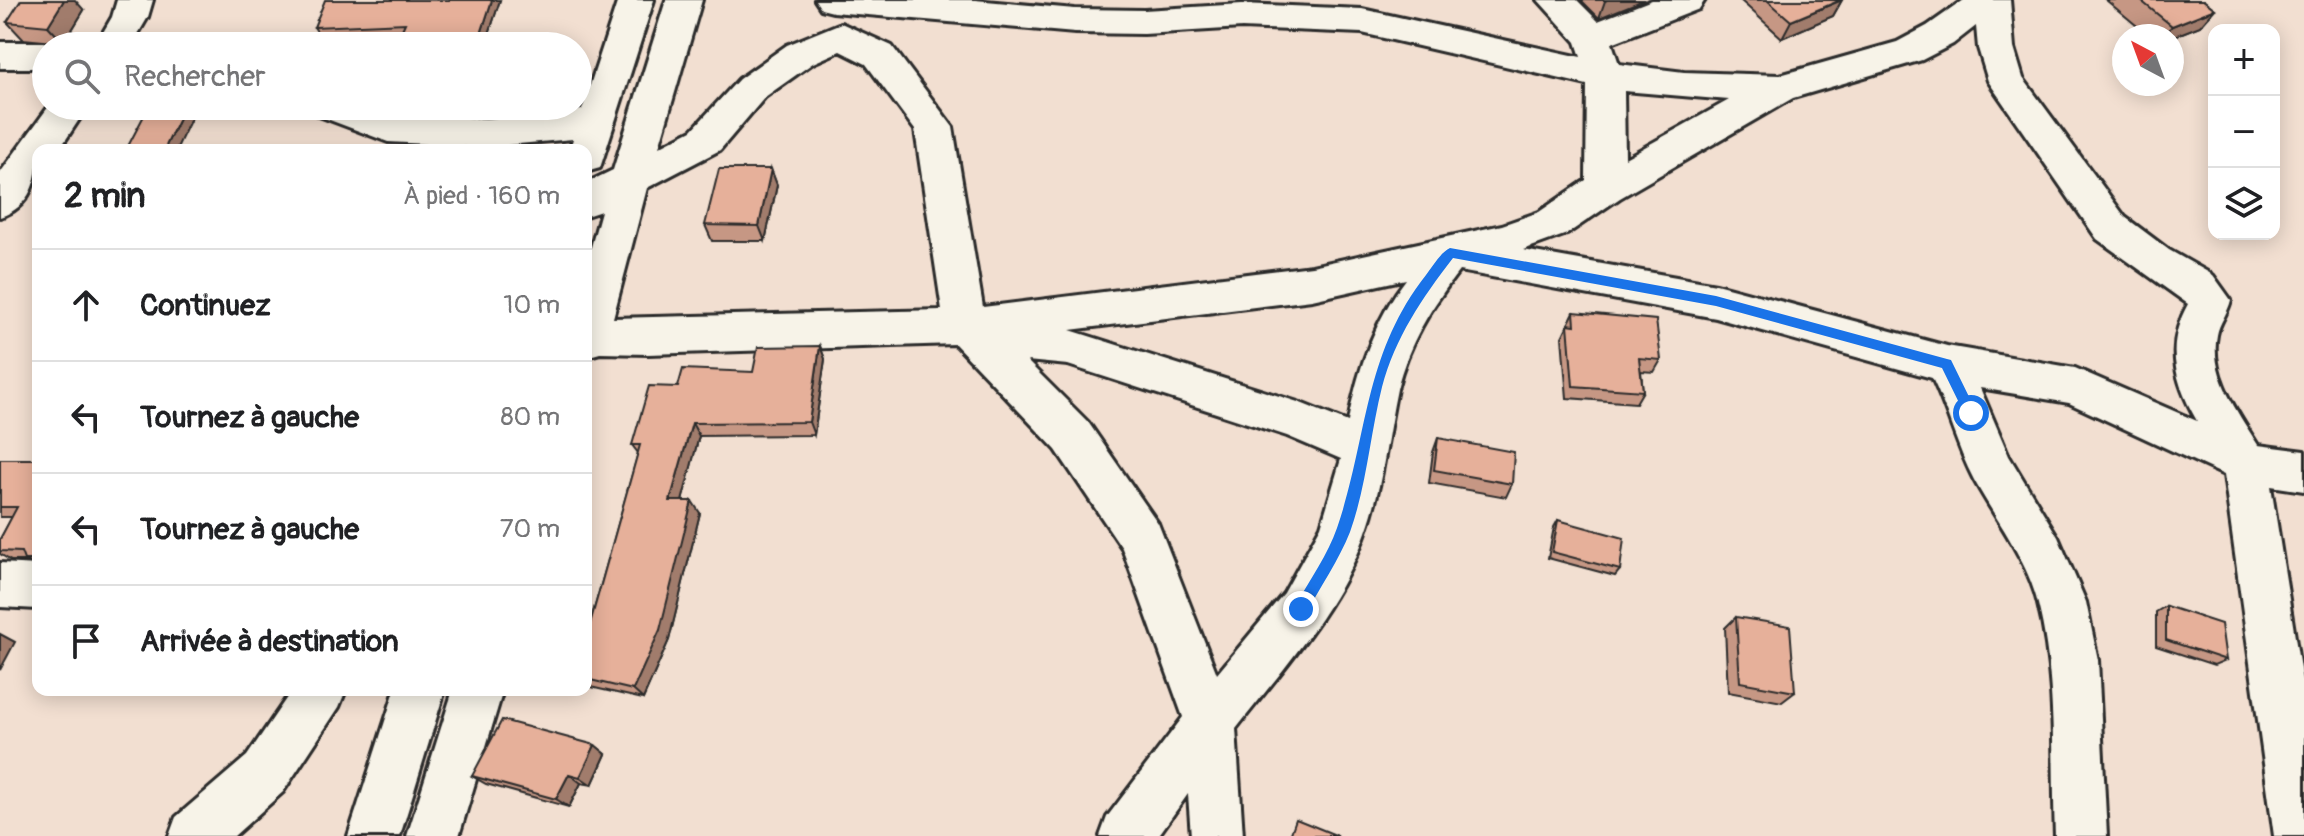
<!DOCTYPE html>
<html lang="fr">
<head>
<meta charset="utf-8">
<style>
	body { margin:0; font-family:Pangolin,sans-serif; background:#f2f2f2; color:#202124 }
	.controls { position:absolute; right:24px; top:24px; display:grid; overflow:hidden; border-radius:16px; box-shadow:0 4px 20px #0003 }
	.controls button { width:72px; height:72px; display:grid; place-items:center; padding:0; border:0; border-bottom:2px solid #e0e0e0; background:#fff; color:#202124; font:40px sans-serif }
	.compass { position:absolute; left:2112px; top:24px; width:72px; height:72px; border-radius:50%; background:#fff; box-shadow:0 4px 20px #0003; rotate:319deg }
	.stop { position:absolute; width:24px; height:24px; margin:-18px; border:6px solid #1a73e8; border-radius:50%; background:#fff }
	.stop.end { background:#1a73e8; border-color:#fff; box-shadow:0 2px 8px #0008 }
	.list { margin:0; padding:0; list-style:none }
	h2 { display:flex; justify-content:space-between; align-items:center; height:104px; margin:0; padding:0 32px; font-size:34px }
	h2 small { font-size:26px; font-weight:400; color:#757577 }
	.list li { display:grid; grid-template-columns:52px 1fr auto; gap:24px; align-items:center; box-sizing:border-box; height:112px; padding:0 32px; border-top:2px solid #e0e0e0 }
	.list b { display:block; font-size:30px; white-space:nowrap }
	.list em { font-size:26px; font-style:normal; color:#757577 }
	.icon { flex:none; width:44px; height:44px; fill:none; stroke:currentColor; stroke-width:2; stroke-linecap:round; stroke-linejoin:round }
	.map { position:relative; flex:none; width:2304px; height:836px; overflow:hidden }
	.search { position:absolute; background:#fff; box-shadow:0 4px 20px #0003; left:32px; top:32px; width:560px; height:88px; display:flex; align-items:center; gap:20px; box-sizing:border-box; padding:0 28px; border-radius:44px; color:#757577; font-size:30px }
	.panel { position:absolute; background:#fff; box-shadow:0 4px 20px #0003; left:32px; top:144px; width:560px; height:552px; border-radius:16px }
	.map>svg:first-child { display:block }
	.lines { fill:none; stroke-linecap:round; stroke-linejoin:round }
	.minor-casing { stroke:#2b2b2b; stroke-width:6 }
	.minor { fill:#f7f3e8; fill-rule:evenodd }
	.wall { fill:#c69784; stroke:#2b2b2b; stroke-width:2 }
	.shaded-wall { fill:#a17b6c; stroke:#2b2b2b; stroke-width:2 }
	.building { fill:#e6b09a; stroke:#2b2b2b; stroke-width:2 }
	.route { fill:#1a73e8 }
</style>
</head>
<body>
<div class="map">
<svg width="2304" height="836" viewBox="0 0 2304 836">
	<rect width="100%" height="100%" fill="#f2dfd1"/>
	<filter id="ink" filterUnits="userSpaceOnUse"><feTurbulence type="fractalNoise" baseFrequency=".0125" numOctaves="2"/><feDisplacementMap in="SourceGraphic" scale="16" xChannelSelector="R" yChannelSelector="G"/><feConvolveMatrix kernelMatrix="1 2 1 2 8 2 1 2 1" color-interpolation-filters="sRGB"/></filter>
	<g filter="url(#ink)">
		<g class="lines">
			<defs>
				<g id="minor">
					<polygon points="117,0 153,0 148,17 131,46 95,46 112,17"/>
					<polygon points="618,0 654,0 600,168 586,172 586,150 569,150 573,139 486,147 388,142 319,116 313,106 370,106 391,114 486,119 582,110"/>
					<path d="M 666,0 L 702,0 L 659,147 L 692,130 L 739,79 L 787,45 L 841,23 L 892,46 L 953,127 L 983,307 L 1312,266 L 1502,225 L 1539,212 L 1586,180 L 1587,85 L 1362,33 L 1242,28 L 1144,34 L 1075,33 L 833,12 L 821,9 L 815,0 L 975,0 L 1075,9 L 1144,10 L 1242,4 L 1362,9 L 1581,57 L 1576,42 L 1538,0 L 1577,0 L 1598,21 L 1652,0 L 1705,0 L 1699,9 L 1612,43 L 1619,64 L 1684,72 L 1780,75 L 1897,42 L 1927,26 L 1964,0 L 2010,0 L 2014,48 L 2023,78 L 2125,217 L 2169,250 L 2213,275 L 2231,300 C 2228,313 2219,323 2217,335 C 2209,375 2239,414 2258,445 L 2304,451 L 2304,491 L 2271,486 L 2304,694 L 2304,836 L 2274,836 L 2224,475 L 2069,403 L 1980,388 L 2009,456 L 2058,537 L 2086,602 L 2098,660 L 2107,836 L 2055,836 C 2052,760 2057,679 2038,604 C 2027,559 1996,520 1974,480 C 1957,448 1948,411 1932,378 L 1716,318 L 1459,271 C 1432,306 1408,344 1397,389 C 1387,436 1383,485 1366,532 C 1341,605 1283,669 1236,729 L 1243,836 L 1191,836 L 1188,794 L 1158,836 L 1100,836 L 1107,817 L 1183,717 L 1122,548 L 1056,450 L 955,344 L 648,354 L 600,353 L 586,357 L 586,265 L 601,211 L 586,216 L 586,183 L 613,170 ZM 1976,26 L 1978,48 L 1988,81 L 2097,239 L 2188,304 C 2165,345 2174,381 2197,421 L 2075,368 L 1947,346 L 1716,284 L 1523,250 L 1567,234 L 1620,198 L 1793,98 L 1922,60 L 1953,44 ZM 840,51 L 866,64 L 915,130 L 942,310 L 613,318 L 647,188 L 720,150 L 765,97 L 813,63 ZM 1624,91 L 1729,100 L 1625,158 ZM 1406,279 C 1375,319 1357,372 1348,422 L 1298,402 L 1070,330 L 1312,300 ZM 1027,361 L 1068,365 L 1287,436 L 1341,459 L 1321,526 L 1284,593 L 1217,674 L 1158,523 L 1088,422 Z"/>
					<polygon points="0,42 46,42 59,46 46,46 46,68 0,68"/>
					<path d="M 49,106 L 88,106 L 59,150 L 38,150 C 38,179 31,207 0,217 L 0,173 Z"/>
					<polygon points="0,563 38,565 38,609 0,607"/>
					<polygon points="292,690 346,690 339,707 283,792 234,836 169,836 176,817 247,756"/>
					<polygon points="395,690 445,690 400,836 348,836"/>
					<polygon points="453,690 503,690 459,836 407,836"/>
				</g>
			</defs>
			<use href="#minor" class="minor-casing"/>
			<use href="#minor" class="minor"/>
		</g>
		<g class="wall">
			<polygon points="500,0 485,46 400,46 397,41 401,32 320,36 314,27"/>
			<polygon points="1581,0 1644,0 1599,18"/>
			<polygon points="1740,0 1842,0 1833,16 1782,38"/>
			<polygon points="2106,0 2203,0 2215,9 2200,26 2172,37 2149,36"/>
			<polygon points="84,10 64,43 23,39 7,22"/>
			<polygon points="771,169 777,185 765,241 712,241 705,225"/>
			<polygon points="1574,312 1661,360 1654,372 1641,371 1643,391 1636,403 1567,398 1562,337"/>
			<polygon points="820,346 825,359 814,435 699,436 682,501 700,513 669,640 643,699 586,686 586,638 638,453 632,445 678,387 753,372"/>
			<polygon points="1438,438 1512,484 1506,497 1429,483 1433,452"/>
			<polygon points="0,459 38,459 38,568 27,561 11,561 0,554 0,539 12,517 0,517"/>
			<polygon points="1558,520 1620,570 1615,576 1548,558 1554,527"/>
			<polygon points="2166,606 2226,660 2214,665 2156,646 2156,612"/>
			<polygon points="1736,617 1795,692 1782,702 1728,692 1725,628"/>
			<polygon points="595,745 606,754 592,785 581,783 569,807 486,784 472,776"/>
		</g>
		<g class="shaded-wall">
			<polygon points="64,0 75,0 84,10 64,43 48,26"/>
			<polygon points="492,0 500,0 485,46 480,37"/>
			<polygon points="1607,0 1644,0 1599,18 1605,1"/>
			<polygon points="1842,0 1833,16 1782,38 1791,21"/>
			<polygon points="2215,9 2200,26 2172,37 2163,36 2172,26"/>
			<polygon points="185,106 197,106 176,150 164,150"/>
			<polygon points="771,169 777,185 765,241 759,226"/>
			<polygon points="820,346 825,359 814,435 809,422"/>
			<polygon points="692,423 699,436 679,513 670,501"/>
			<polygon points="692,501 700,513 669,640 643,699 633,690"/>
			<polygon points="0,634 15,642 0,670"/>
			<polygon points="595,745 606,754 592,785 580,777"/>
			<polygon points="569,774 581,783 569,807 556,799"/>
		</g>
		<g class="building">
			<polygon points="21,0 64,0 48,26 7,22"/>
			<polygon points="325,0 492,0 480,37 397,41 405,23 314,27"/>
			<polygon points="1767,0 1841,0 1791,21"/>
			<polygon points="2140,0 2203,0 2215,9 2172,26"/>
			<polygon points="149,106 185,106 164,150 126,150"/>
			<polygon points="719,169 771,169 759,226 705,225"/>
			<polygon points="1574,312 1656,320 1661,360 1639,358 1643,391 1573,386 1568,324 1575,325"/>
			<polygon points="820,346 809,422 692,423 670,501 692,501 660,630 633,690 586,679 586,638 640,445 632,445 649,386 678,387 683,369 753,372 758,347"/>
			<polygon points="1438,438 1514,452 1512,484 1434,470"/>
			<polygon points="0,459 38,459 38,560 24,560 21,552 0,551 0,539 17,507 0,507"/>
			<polygon points="1558,520 1624,538 1620,570 1552,552"/>
			<polygon points="2166,606 2221,624 2226,660 2166,640"/>
			<polygon points="1736,617 1790,626 1795,692 1740,682"/>
			<polygon points="502,720 595,745 580,777 569,774 556,799 472,776"/>
			<polygon points="1296,819 1338,836 1290,836"/>
		</g>
	</g>
	<path class="route" d="M 1450,248 L 1716,296 L 1947,359 L 1951,360 L 1977,413 L 1975,417 L 1966,417 L 1942,368 L 1716,306 L 1453,258 C 1422,298 1395,338 1382,387 C 1370,435 1367,484 1350,532 C 1339,560 1320,587 1306,614 L 1296,614 L 1296,604 C 1310,580 1328,554 1337,528 C 1368,438 1363,355 1426,275 C 1433,266 1440,253 1450,248 Z"/>
</svg>
<div class="controls">
<button>+</button>
<button>−</button>
<button><svg class="icon" aria-label="layers" viewBox="0 0 24 24"><path d="M12 4l9 5-9 5-9-5zM3 14l9 5 9-5"/></svg></button>
</div>
<svg class="compass" viewBox="-18 -18 36 36"><path d="M0-13l5 13h-10z" fill="#e53935"/><path d="M0 13l5-13h-10z" fill="#757577"/></svg>
<div class="stop" style="left:1971px;top:413px"></div>
<div class="stop end" style="left:1301px;top:609px"></div>
<div class="search"><svg class="icon" aria-label="search" viewBox="0 0 24 24"><circle cx="10" cy="10" r="6"/><path d="M15 15l6 6"/></svg>Rechercher</div>
<section class="panel">
<h2>2 min<small>À pied · 160 m</small></h2>
<ul class="list">
<li><svg class="icon" aria-label="ahead" viewBox="0 0 24 24"><path d="M12 20V5M6 11l6-6 6 6"/></svg><div><b>Continuez</b></div><em>10 m</em></li>
<li><svg class="icon" aria-label="left" viewBox="0 0 24 24"><path d="M17 20v-9H6M10 6l-5 5 5 5"/></svg><div><b>Tournez à gauche</b></div><em>80 m</em></li>
<li><svg class="icon" aria-label="left" viewBox="0 0 24 24"><path d="M17 20v-9H6M10 6l-5 5 5 5"/></svg><div><b>Tournez à gauche</b></div><em>70 m</em></li>
<li><svg class="icon" aria-label="arrive" viewBox="0 0 24 24"><path d="M6 21V4h12l-3 4 3 4H6"/></svg><div><b>Arrivée à destination</b></div></li>
</ul>
</section>
</div>
</body>
</html>
